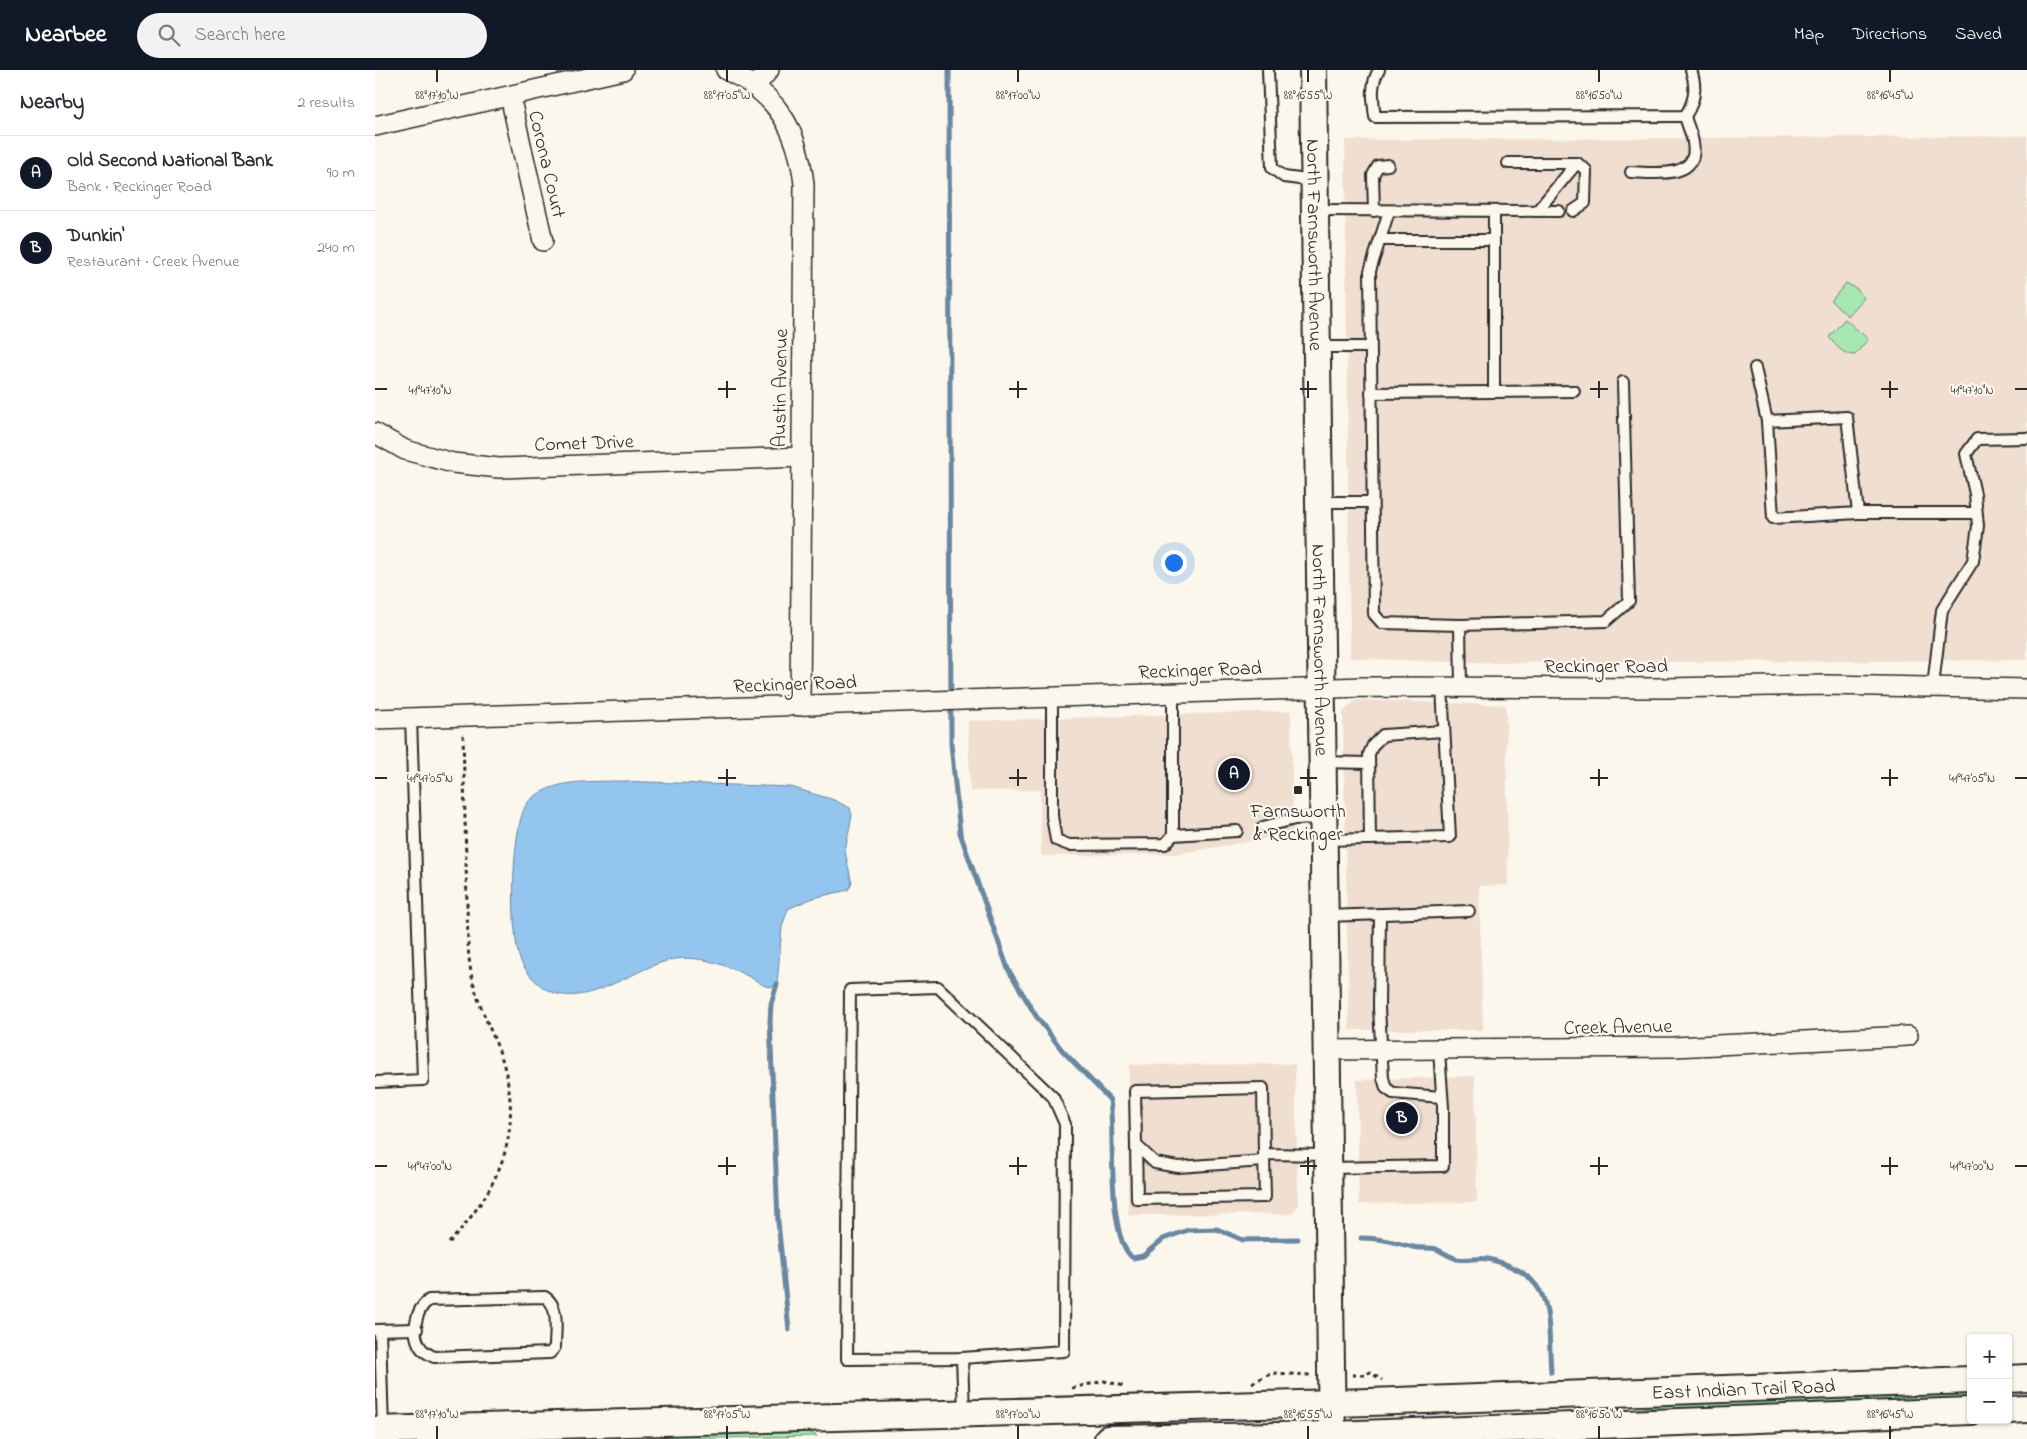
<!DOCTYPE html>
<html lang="en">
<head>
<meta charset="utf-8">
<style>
	body { margin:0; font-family:"Indie Flower",sans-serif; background:#f2f2f3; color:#2b2b33 }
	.controls { position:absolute; right:15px; bottom:15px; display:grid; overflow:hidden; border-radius:5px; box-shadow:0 1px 4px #0004 }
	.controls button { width:45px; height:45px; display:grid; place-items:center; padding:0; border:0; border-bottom:1px solid #e1e1e2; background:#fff; color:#2b2b33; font:25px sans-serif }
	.you { position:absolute; left:798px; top:492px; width:18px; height:18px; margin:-12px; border:4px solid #fff; border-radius:50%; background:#1a73e8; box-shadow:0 0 0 8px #1a73e833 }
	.badge { display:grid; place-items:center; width:32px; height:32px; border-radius:50%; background:#111827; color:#fff; font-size:16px; font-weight:700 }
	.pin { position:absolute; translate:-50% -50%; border:2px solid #fff; box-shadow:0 1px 5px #0006 }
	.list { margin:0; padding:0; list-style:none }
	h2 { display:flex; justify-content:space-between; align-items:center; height:65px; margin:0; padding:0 20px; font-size:21px }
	h2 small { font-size:16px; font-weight:400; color:#7c7c81 }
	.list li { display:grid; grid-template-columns:32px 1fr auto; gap:15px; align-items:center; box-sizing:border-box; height:75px; padding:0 20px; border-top:1px solid #e1e1e2 }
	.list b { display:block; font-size:19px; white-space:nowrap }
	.list p { margin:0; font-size:16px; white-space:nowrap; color:#7c7c81 }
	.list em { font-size:16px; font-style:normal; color:#7c7c81 }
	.icon { flex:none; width:28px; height:28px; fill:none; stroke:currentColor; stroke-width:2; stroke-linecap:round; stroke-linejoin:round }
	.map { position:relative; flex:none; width:1652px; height:1369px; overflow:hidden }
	header { display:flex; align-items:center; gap:30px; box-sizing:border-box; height:70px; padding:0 25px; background:#111827; color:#fff }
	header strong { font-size:24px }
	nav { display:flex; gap:28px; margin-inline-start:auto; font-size:18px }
	.search { width:350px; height:45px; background:#f2f2f3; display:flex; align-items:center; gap:12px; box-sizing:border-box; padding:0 18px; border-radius:28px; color:#7c7c81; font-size:19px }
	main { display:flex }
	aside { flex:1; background:#fff }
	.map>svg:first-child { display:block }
	.built { fill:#f0ded0 }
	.green { fill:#a7e8b1; stroke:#698a6e }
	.water { fill:#93c5ef; stroke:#6987a1 }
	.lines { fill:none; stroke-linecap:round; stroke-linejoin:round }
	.stream { stroke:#6987a1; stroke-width:5 }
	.service-casing { stroke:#2b2b2b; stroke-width:14 }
	.minor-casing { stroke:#2b2b2b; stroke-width:22 }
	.secondary-casing { stroke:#2b2b2b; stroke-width:30 }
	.path { stroke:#2b2b2b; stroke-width:3; stroke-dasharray:4 4; stroke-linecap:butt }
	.service { stroke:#fbf7ec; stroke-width:10 }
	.minor { stroke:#fbf7ec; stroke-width:19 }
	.secondary { stroke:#fbf7ec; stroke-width:26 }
	.ticks { fill:none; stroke:#2b2b2b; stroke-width:2 }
	.poi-dot { fill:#2b2b2b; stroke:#fbf7ec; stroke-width:2 }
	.labels { text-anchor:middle; stroke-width:4.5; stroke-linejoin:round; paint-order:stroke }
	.street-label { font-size:20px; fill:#2b2b2b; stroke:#fbf7ec }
	.poi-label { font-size:20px; fill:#2b2b2b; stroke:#fbf7ec }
	.ticks-label { font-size:12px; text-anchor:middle; fill:#2b2b2b; stroke:#fbf7ec; stroke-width:4.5; stroke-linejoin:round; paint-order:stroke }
</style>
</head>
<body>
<header>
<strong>Nearbee</strong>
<div class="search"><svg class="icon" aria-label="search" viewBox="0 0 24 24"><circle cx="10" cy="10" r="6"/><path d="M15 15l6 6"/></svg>Search here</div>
<nav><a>Map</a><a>Directions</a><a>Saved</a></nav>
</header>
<main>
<aside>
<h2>Nearby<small>2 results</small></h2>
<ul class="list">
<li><span class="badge">A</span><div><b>Old Second National Bank</b><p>Bank · Reckinger Road</p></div><em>90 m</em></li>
<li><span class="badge">B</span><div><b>Dunkin'</b><p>Restaurant · Creek Avenue</p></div><em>240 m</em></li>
</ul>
</aside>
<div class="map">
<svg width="1652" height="1369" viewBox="0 0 1652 1369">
	<rect width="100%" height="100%" fill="#fbf7ec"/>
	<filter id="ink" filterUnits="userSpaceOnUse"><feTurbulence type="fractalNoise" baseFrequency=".02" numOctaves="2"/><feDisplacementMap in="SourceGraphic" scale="10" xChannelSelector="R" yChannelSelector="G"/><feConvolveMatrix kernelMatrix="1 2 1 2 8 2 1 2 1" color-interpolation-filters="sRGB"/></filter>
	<g filter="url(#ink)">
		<g class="built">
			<polygon points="1652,66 1652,590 1099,593 975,588 970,70"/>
			<polygon points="981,630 1131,635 1133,815 1104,816 1108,960 974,960 968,642"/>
			<polygon points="916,641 918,764 801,784 666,786 665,720 595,721 593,651"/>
			<polygon points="920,994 923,1135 917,1144 753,1145 754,995"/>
			<polygon points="1100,1006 1102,1132 984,1134 982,1010"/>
		</g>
		<g class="green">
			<polygon points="1471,213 1482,219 1489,228 1473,246 1456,231"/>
			<path d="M 1470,249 L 1493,269 L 1480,285 C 1468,285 1461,276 1454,267 Z"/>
			<polygon points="1596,1320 1596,1332 1223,1344 1330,1330"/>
			<polygon points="432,1360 442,1366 289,1369 289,1366 333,1362"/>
		</g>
		<path class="water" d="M 242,711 L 416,717 L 459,730 L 475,738 L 477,745 L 470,781 L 477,814 L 473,820 L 438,828 L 413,839 L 407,857 L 402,914 L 397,917 L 390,916 C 364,900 332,885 301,889 C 262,894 209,944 169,918 C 159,911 149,900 145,889 C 135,864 135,747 155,730 C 179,709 212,712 242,711 Z"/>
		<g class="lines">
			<g class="stream">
				<path d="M 574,0 L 576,674 L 585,763 L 633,899 L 661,946 L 687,980 L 735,1030 C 740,1065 731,1168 758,1188 L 768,1186 L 788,1169 L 813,1160 L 842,1159 L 868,1170 L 923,1169"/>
				<polyline points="402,914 396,934 395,951 403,1152 414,1260"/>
				<path d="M 986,1168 C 1008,1168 1017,1172 1038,1177 C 1045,1179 1054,1177 1061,1179 C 1068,1182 1075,1187 1082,1189 C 1092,1191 1103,1187 1113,1189 C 1182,1205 1172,1244 1176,1302"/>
			</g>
			<defs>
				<g id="service">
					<polyline points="893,0 897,98 909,107 939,111"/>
					<path d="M 1004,0 C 995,14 998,31 1000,47 L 1310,46 C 1320,32 1322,17 1316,0"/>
					<polyline points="1133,93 1202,93 1211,100 1210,133 1198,141"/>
					<path d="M 1256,102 C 1279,103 1325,110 1318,73 C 1317,64 1312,55 1310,46"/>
					<polyline points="941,140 1184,141"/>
					<polyline points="999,141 998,105 1003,96 1013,95"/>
					<polyline points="1014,141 995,201 999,544 1007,553 1085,555"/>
					<polyline points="1162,141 1202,93"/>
					<polyline points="1005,170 1119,170 1119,322 1199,321"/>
					<polyline points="1119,170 1119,141"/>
					<polyline points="942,277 995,277"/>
					<polyline points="1380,298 1392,351"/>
					<polyline points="996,323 1119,322"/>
					<polyline points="945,432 997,432"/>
					<polyline points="1483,443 1472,347 1392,351 1398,448 1483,443 1601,443"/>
					<polyline points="1558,616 1567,540 1598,491 1603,456 1600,424 1591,384 1602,369 1652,368"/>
					<polyline points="1086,618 1085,555 1231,551 1254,531 1248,312"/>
					<polyline points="677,626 677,746 681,770 694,775 790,774 798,765 798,623"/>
					<polyline points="947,692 994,693"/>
					<polyline points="888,757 920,749 949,748"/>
					<polyline points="798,765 862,761"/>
					<polyline points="995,769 994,684 998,675 1008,665 1069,661"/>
					<polyline points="950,770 1075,767 1067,617"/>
					<polyline points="1005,844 1004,938 1008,1008 1011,1018 1018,1023 1066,1027"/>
					<polyline points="951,846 1094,841"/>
					<polygon points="563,917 678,1027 690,1054 689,1281 587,1288 472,1289 475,920"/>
					<polyline points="0,1012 48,1010 36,648"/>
					<polyline points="761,1075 780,1093 803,1097 889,1091"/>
					<polyline points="889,1084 890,1127 762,1129 760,1021 888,1018 889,1084 953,1085"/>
					<polyline points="954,1098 1068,1096 1068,1037 1064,981"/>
					<path d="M 170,1227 C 185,1236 180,1261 180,1277 L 175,1283 L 59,1287 C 55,1285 49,1282 46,1278 C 36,1263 40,1240 54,1230 Z"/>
					<polyline points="0,1260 42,1259"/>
					<polyline points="5,1260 8,1359"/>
					<polyline points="587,1288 589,1342"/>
				</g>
				<g id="minor">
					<path d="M 351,0 C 402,23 423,60 429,114 L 425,636"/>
					<polyline points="380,16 394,0"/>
					<polyline points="135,26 168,171"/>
					<polyline points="0,56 248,0"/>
					<polyline points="0,363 30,380 78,393 124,398 426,387"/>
					<polyline points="0,649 989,617 1291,618 1451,615 1652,619"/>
					<polyline points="953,980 1299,977 1533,966"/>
				</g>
				<g id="secondary">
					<path id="s1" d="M 938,0 L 957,1369"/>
					<polyline points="1633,1309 1652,1308"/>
					<polyline points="1633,1340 1652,1339"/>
					<path id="s2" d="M 0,1360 L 995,1332 L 1596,1310"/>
					<polyline points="733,1369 957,1365 1596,1341"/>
				</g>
			</defs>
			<use href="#service" class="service-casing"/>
			<use href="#minor" class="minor-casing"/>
			<use href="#secondary" class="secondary-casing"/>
			<g class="path">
				<path d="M 74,1173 C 124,1118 150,1064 127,989 C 118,963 104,938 98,911 C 95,900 94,888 93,877 L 88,663"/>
				<polyline points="977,1305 989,1305 995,1302 1007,1310"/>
				<polyline points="877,1313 897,1303 935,1305"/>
				<polyline points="697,1318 729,1311 749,1316"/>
			</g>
			<use href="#service" class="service"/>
			<use href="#minor" class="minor"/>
			<use href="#secondary" class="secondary"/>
		</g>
	</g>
	<path class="ticks" d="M 62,0 L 62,12M 352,0 L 352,12M 643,0 L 643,12M 933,0 L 933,12M 1224,0 L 1224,12M 1515,0 L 1515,12M 352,311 L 352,328M 643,311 L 643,328M 933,311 L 933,328M 1224,311 L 1224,328M 1515,311 L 1515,328M 0,319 L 12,319M 343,319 L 361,319M 634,319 L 652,319M 925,319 L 942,319M 1215,319 L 1233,319M 1506,319 L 1523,319M 1640,319 L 1652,319M 352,699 L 352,716M 643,699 L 643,716M 933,699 L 933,716M 1224,699 L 1224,716M 1515,699 L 1515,716M 0,708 L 12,708M 343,708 L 361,708M 634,708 L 652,708M 925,708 L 942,708M 1215,708 L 1233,708M 1506,708 L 1523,708M 1640,708 L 1652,708M 352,1087 L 352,1105M 643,1087 L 643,1105M 933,1087 L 933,1105M 1224,1087 L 1224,1105M 1515,1087 L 1515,1105M 0,1096 L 12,1096M 343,1096 L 361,1096M 634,1096 L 652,1096M 925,1096 L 942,1096M 1215,1096 L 1233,1096M 1506,1096 L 1523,1096M 1640,1096 L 1652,1096M 62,1356 L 62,1369M 352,1356 L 352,1369M 643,1356 L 643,1369M 933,1356 L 933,1369M 1224,1356 L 1224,1369M 1515,1356 L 1515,1369"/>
	<rect class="poi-dot" x="918" y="715" width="10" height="10" rx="2.5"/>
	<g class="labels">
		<g class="street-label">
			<text transform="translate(173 94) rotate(77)" y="7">Corona Court</text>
			<text dy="7" stroke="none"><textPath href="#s1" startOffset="175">North Farnsworth Avenue</textPath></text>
			<text transform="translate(404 318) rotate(-89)" y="7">Austin Avenue</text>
			<text transform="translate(209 372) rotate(-2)" y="7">Comet Drive</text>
			<text dy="7" stroke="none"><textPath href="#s1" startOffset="580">North Farnsworth Avenue</textPath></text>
			<text x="1231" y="602">Reckinger Road</text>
			<text transform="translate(825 599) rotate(-2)" y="7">Reckinger Road</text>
			<text transform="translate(420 613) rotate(-2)" y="7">Reckinger Road</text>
			<text transform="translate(1243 956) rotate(-1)" y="7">Creek Avenue</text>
			<text dy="7" stroke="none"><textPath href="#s2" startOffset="1369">East Indian Trail Road</textPath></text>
		</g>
		<g class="poi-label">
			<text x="923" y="747">Farnsworth<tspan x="923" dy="23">&amp; Reckinger</tspan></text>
		</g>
	</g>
	<g class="ticks-label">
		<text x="62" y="29">88°17'10"W</text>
		<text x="352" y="29">88°17'05"W</text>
		<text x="643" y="29">88°17'00"W</text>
		<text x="933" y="29">88°16'55"W</text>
		<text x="1224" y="29">88°16'50"W</text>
		<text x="1515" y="29">88°16'45"W</text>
		<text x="55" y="324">41°47'10"N</text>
		<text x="1597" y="324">41°47'10"N</text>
		<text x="55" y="712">41°47'05"N</text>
		<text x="1597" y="712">41°47'05"N</text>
		<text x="55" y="1100">41°47'00"N</text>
		<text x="1597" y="1100">41°47'00"N</text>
		<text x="62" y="1348">88°17'10"W</text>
		<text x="352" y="1348">88°17'05"W</text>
		<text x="643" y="1348">88°17'00"W</text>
		<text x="933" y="1348">88°16'55"W</text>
		<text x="1224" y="1348">88°16'50"W</text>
		<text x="1515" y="1348">88°16'45"W</text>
	</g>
</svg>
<div class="controls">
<button>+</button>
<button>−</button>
</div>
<div class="you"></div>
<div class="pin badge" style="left:859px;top:704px">A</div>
<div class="pin badge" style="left:1027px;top:1048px">B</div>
</div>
</main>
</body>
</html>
